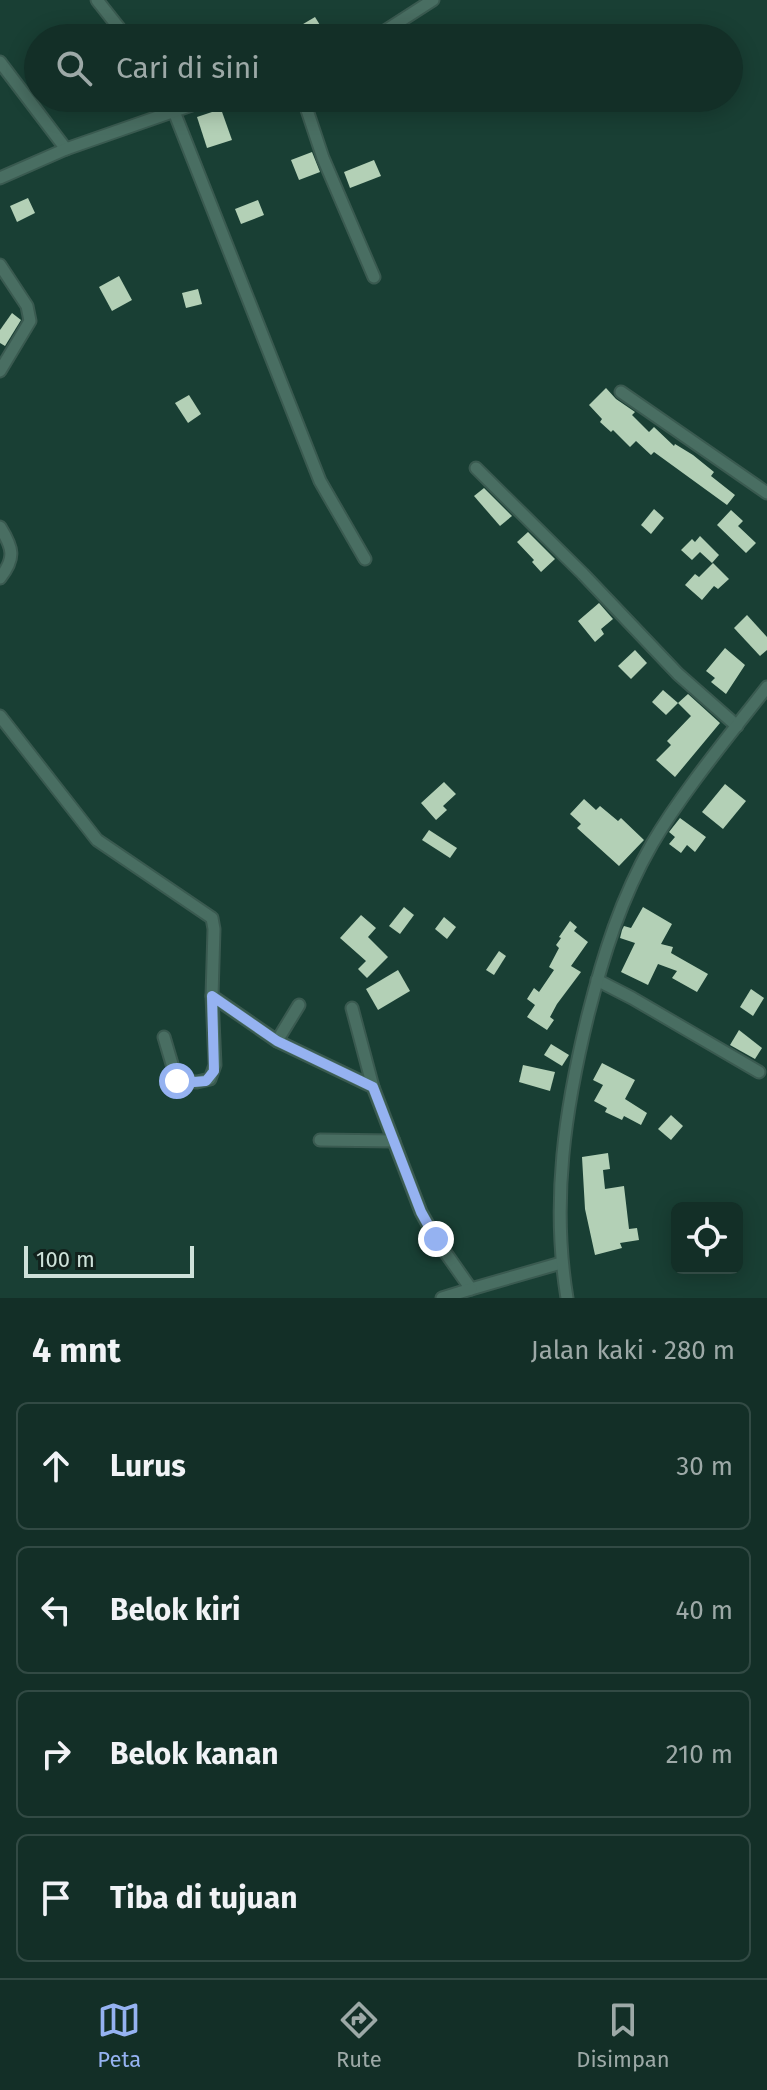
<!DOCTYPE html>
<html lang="id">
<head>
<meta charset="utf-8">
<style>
	body { margin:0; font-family:"Fira Sans",sans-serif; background:#1c372f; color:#f1f3f6 }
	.controls { position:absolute; right:24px; bottom:24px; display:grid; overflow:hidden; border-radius:12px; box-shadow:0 4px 20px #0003 }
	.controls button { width:72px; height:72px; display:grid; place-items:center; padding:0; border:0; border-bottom:2px solid #324a44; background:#132f27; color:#f1f3f6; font:40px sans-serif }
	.scale { position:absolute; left:24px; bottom:20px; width:170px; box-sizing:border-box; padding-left:8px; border:4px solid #cee2da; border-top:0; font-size:22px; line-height:28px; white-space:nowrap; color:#cee2da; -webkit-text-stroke:6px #12221d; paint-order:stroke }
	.stop { position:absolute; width:24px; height:24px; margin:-18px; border:6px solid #95b2f1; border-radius:50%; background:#fff }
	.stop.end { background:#95b2f1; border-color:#fff; box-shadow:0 2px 8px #0008 }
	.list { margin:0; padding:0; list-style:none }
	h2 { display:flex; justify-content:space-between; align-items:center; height:104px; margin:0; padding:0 32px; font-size:34px }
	h2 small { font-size:26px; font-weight:400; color:#9da9a7 }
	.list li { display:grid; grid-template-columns:52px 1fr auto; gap:24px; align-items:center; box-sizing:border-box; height:128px; margin:0 16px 16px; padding:0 16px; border:2px solid #324a44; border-radius:12px }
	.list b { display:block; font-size:30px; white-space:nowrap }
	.list em { font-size:26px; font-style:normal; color:#9da9a7 }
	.icon { flex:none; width:44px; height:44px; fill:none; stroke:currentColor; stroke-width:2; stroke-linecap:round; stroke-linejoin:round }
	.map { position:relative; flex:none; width:767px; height:1298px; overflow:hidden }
	.search { position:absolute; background:#132f27; box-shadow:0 4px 20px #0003; left:24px; right:24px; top:24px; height:88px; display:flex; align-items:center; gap:20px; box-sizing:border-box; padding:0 28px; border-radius:44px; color:#9da9a7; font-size:30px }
	.sheet { height:680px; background:#132f27 }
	nav { display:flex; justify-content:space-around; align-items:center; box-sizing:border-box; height:112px; border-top:2px solid #324a44; background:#132f27; font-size:22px; color:#9da9a7 }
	nav a { display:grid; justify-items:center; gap:4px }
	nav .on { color:#95b2f1 }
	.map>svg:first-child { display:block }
	.building { fill:#b3d0b6 }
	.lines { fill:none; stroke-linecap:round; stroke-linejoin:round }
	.minor-casing { stroke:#3a5a50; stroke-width:15 }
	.minor { stroke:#496e62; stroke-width:11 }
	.route { stroke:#95b2f1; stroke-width:10 }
</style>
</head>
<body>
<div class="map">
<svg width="767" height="1298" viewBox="0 0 767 1298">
	<rect width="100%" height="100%" fill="#193f34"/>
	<g class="building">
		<polygon points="315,17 328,38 305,38 298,27"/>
		<polygon points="221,109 232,140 207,148 197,117"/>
		<polygon points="312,152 320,172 299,180 291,160"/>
		<polygon points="374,160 381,176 350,188 344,172"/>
		<polygon points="28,198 35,213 17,222 10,206"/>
		<polygon points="258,200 264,215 241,224 235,209"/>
		<polygon points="119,276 132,300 112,311 99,287"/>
		<polygon points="198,289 202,304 186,308 182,293"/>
		<polygon points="12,313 21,320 5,346 0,343 0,330"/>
		<polygon points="606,388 616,399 635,412 632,415 649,432 654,427 674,446 675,444 693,455 714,472 711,476 735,495 727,505 654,452 651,455 636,441 630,447 613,430 611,432 600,422 602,419 589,405"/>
		<polygon points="189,395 201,414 188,423 175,403"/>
		<polygon points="484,488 512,516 500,526 474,496"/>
		<polygon points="654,509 664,518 651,534 641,525"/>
		<polygon points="731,510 743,521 738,526 756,543 746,553 717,525"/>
		<polygon points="528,532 555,559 541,572 532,562 534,560 517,542"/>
		<polygon points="700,536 719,555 712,563 700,552 692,560 681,550 692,539 695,542"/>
		<polygon points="713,563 729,579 718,589 714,586 702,600 685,585 695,574 699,577"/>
		<polygon points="599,603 613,619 601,629 604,634 595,642 578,621"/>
		<polygon points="747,615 767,637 767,650 760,656 734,628"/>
		<polygon points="725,648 745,665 726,694 711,682 715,678 706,671"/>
		<polygon points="635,650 647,663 631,679 618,666"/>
		<polygon points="663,690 678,703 666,715 652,702"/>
		<polygon points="688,694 720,723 675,777 656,760 671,745 667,741 691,716 678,703"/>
		<polygon points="444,782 456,794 443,806 447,810 436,820 421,803"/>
		<polygon points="725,784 746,801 723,829 702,812"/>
		<polygon points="584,799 596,810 600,806 618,821 621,818 644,840 619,866 577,828 581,824 570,814"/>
		<polygon points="680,818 706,837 695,852 687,845 681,853 669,844 675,837 669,832"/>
		<polygon points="429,830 457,848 450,858 422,840"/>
		<polygon points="404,907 414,915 400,934 389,926"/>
		<polygon points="643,907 672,924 661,944 673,947 671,953 708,974 697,992 672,978 677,971 658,964 648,985 621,972 635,943 620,938 622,930 624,926 631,928"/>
		<polygon points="361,915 376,928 368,937 388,957 367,978 358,969 366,961 340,938"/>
		<polygon points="444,917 456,927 447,939 435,929"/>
		<polygon points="570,921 577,927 574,931 588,942 571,966 581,972 557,1004 550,1017 554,1020 547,1030 527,1017 535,1005 527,999 534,988 539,992 554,970 549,967 559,948 556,945 561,938 559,937"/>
		<polygon points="499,951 506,956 494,975 486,970"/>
		<polygon points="398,970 410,991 378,1010 366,989"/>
		<polygon points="751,989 764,998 753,1016 740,1007"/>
		<polygon points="739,1030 762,1048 755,1059 730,1045"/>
		<polygon points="551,1044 569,1055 562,1066 544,1055"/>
		<polygon points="602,1063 635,1080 625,1099 647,1113 641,1125 624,1116 622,1120 605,1112 607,1108 594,1101 603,1085 593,1080"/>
		<polygon points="523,1065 555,1072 550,1091 519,1082"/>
		<polygon points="671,1115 683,1126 671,1140 658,1129"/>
		<polygon points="608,1153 610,1169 603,1170 605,1189 624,1186 629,1229 637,1228 639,1240 620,1243 622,1248 595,1255 585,1209 582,1157"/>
	</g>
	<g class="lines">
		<defs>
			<g id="minor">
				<polyline points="97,0 127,38"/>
				<polyline points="374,38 433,0"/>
				<polyline points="0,62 66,149"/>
				<polyline points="303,98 323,158 374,277"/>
				<polyline points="173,109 320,481 365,559"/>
				<polyline points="0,178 66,149 212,98"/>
				<polyline points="0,265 27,306 30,321 0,371"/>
				<polyline points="621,392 767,493"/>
				<polyline points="476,468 583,574 678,674 737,726"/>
				<path d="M 0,527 C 13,548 16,558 0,578"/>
				<polyline points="0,716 97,840 212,918 214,929 212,996 215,1065 210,1079 197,1082 177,1081 164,1037"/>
				<polyline points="597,980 632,998 759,1072"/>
				<polyline points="212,996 277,1041 373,1087"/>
				<polyline points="352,1008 373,1087 421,1212 436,1239 471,1289 561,1263"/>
				<polyline points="277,1041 299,1005"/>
				<polyline points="320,1140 394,1141"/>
				<polyline points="442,1298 471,1289"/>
				<path d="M 567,1298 C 551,1201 565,1109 588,1015 C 603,956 621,898 652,844 C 683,791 729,736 767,687"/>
			</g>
		</defs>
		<use href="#minor" class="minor-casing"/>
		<use href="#minor" class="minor"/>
	</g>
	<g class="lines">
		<polyline class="route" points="177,1081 182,1083 206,1081 214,1071 212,996 277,1041 373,1087 421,1212 436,1239"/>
	</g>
</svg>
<div class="controls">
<button><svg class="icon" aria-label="locate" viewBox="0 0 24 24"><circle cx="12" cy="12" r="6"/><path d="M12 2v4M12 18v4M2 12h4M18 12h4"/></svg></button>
</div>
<div class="scale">100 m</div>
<div class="stop" style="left:177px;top:1081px"></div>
<div class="stop end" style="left:436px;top:1239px"></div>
<div class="search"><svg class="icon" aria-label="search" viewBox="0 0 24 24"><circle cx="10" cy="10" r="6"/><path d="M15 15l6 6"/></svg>Cari di sini</div>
</div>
<section class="sheet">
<h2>4 mnt<small>Jalan kaki · 280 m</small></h2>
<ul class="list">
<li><svg class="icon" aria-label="ahead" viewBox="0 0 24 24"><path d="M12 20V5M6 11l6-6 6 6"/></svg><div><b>Lurus</b></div><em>30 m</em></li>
<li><svg class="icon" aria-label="left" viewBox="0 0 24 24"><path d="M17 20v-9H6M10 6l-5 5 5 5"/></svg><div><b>Belok kiri</b></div><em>40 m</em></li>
<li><svg class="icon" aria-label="right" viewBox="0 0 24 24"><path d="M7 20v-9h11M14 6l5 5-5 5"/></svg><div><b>Belok kanan</b></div><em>210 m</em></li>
<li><svg class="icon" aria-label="arrive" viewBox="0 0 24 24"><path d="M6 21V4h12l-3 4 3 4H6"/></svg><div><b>Tiba di tujuan</b></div></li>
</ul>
</section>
<nav>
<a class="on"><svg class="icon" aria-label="map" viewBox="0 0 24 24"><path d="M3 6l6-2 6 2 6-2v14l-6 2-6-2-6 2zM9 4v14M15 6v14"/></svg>Peta</a>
<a><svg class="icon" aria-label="directions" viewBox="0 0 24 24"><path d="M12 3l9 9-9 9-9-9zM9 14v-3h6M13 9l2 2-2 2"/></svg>Rute</a>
<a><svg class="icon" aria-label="saved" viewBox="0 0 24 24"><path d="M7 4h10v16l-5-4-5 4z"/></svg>Disimpan</a>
</nav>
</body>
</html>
